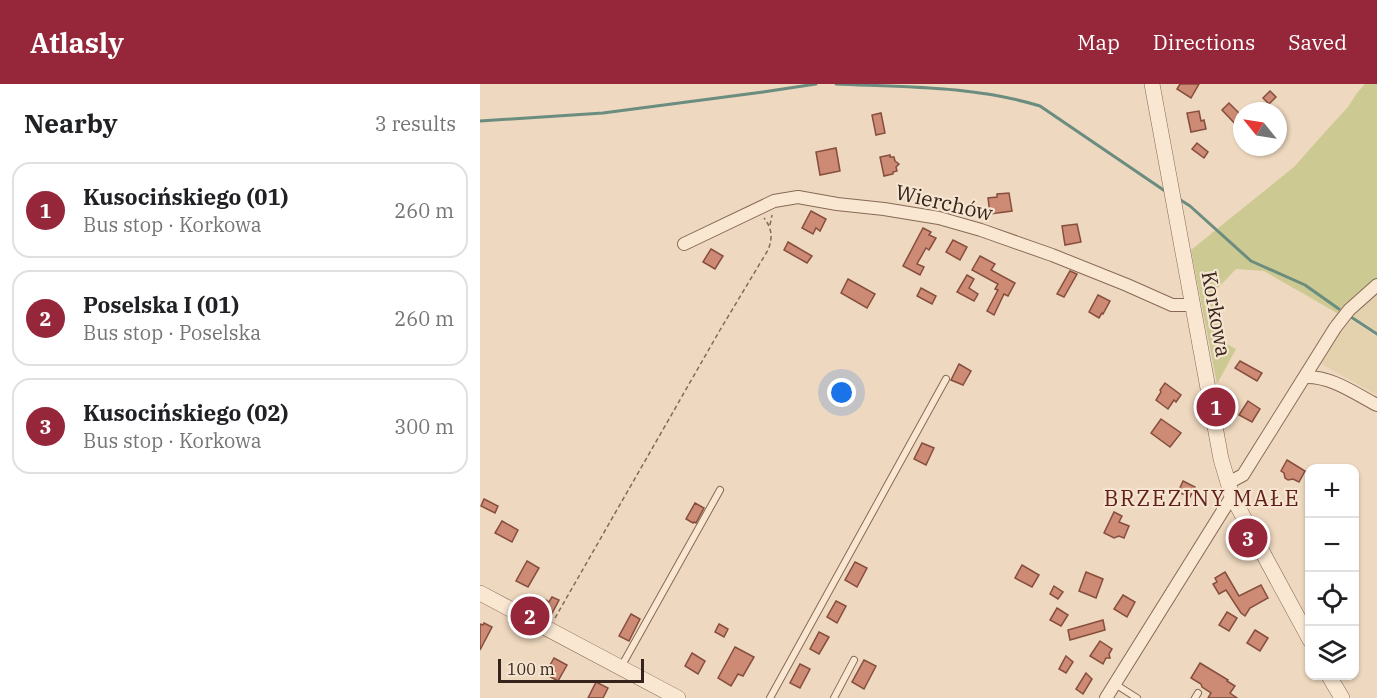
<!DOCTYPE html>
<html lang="en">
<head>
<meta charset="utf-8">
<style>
	body { margin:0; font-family:"IBM Plex Serif",serif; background:#f6f6f6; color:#202124 }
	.controls { position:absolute; right:18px; bottom:18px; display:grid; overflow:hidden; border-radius:12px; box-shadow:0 2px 4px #0004 }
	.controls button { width:54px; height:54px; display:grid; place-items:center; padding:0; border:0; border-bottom:2px solid #e0e0e0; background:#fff; color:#202124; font:30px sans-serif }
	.compass { position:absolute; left:753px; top:18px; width:54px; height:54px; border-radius:50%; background:#fff; box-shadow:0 2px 4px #0004; rotate:300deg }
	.scale { position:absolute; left:18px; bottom:15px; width:146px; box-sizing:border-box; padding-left:6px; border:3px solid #36241c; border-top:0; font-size:16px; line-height:21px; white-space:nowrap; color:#36241c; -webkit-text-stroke:4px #f5e4cf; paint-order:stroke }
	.you { position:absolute; left:362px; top:309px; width:21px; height:21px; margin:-15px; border:4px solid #fff; border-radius:50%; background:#1a73e8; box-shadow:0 0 0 9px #1a73e833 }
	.badge { display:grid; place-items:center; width:39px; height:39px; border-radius:50%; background:#96273a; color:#fff; font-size:20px; font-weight:700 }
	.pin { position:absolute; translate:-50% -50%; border:3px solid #fff; box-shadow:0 2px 6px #0006 }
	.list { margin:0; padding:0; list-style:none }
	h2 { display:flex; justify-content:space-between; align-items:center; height:78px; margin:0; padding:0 24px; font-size:26px }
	h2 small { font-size:20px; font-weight:400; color:#757577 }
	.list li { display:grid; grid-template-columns:39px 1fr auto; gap:18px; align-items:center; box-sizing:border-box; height:96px; margin:0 12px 12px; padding:0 12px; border:2px solid #e0e0e0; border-radius:18px }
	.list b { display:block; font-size:22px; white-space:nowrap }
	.list p { margin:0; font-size:20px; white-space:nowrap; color:#757577 }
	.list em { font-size:20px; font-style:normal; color:#757577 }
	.icon { flex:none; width:33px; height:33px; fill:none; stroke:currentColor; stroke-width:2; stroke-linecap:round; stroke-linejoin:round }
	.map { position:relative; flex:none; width:897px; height:614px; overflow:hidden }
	header { display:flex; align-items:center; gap:36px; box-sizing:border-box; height:84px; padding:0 30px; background:#96273a; color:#fff }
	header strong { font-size:28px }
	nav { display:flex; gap:33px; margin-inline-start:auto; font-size:21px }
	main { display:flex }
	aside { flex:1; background:#fff }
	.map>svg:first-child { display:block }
	.farmland { fill:#e4d1ad }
	.green { fill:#ccc993 }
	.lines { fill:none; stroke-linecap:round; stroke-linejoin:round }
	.stream { stroke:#6a8d7f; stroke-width:3 }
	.building { fill:#cd8a74; stroke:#864e3d; stroke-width:1.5 }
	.service-casing { stroke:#876957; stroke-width:8 }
	.minor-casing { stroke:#876957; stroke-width:14 }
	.tertiary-casing { stroke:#876957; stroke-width:16 }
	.path { stroke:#876957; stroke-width:1.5; stroke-dasharray:4.5 3; stroke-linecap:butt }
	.service { stroke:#f9e7d2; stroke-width:6 }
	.minor { stroke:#f9e7d2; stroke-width:12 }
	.tertiary { stroke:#f9e7d2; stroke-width:15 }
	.labels { text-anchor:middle; stroke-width:4.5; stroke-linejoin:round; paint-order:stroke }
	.street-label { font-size:21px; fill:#36241c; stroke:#f5e4cf }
	.neighbourhood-label { font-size:22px; letter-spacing:1.5px; fill:#631e1b; stroke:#f5e4cf }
</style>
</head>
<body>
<header>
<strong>Atlasly</strong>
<nav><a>Map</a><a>Directions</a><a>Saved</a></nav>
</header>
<main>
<aside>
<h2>Nearby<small>3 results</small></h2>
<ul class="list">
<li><span class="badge">1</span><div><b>Kusocińskiego (01)</b><p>Bus stop · Korkowa</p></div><em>260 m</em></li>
<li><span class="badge">2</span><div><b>Poselska I (01)</b><p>Bus stop · Poselska</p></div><em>260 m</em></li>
<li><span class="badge">3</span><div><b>Kusocińskiego (02)</b><p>Bus stop · Korkowa</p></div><em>300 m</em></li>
</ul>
</aside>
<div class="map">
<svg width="897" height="614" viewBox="0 0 897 614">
	<rect width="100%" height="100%" fill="#eed8bf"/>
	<g class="farmland">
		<polygon points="897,208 897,248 872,232 887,214"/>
		<polygon points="867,233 897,253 897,311 838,278"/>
	</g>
	<polygon class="green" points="885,0 897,0 897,198 855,237 851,237 857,229 784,187 756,185 735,207 747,260 756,265 737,300 711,166 814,83 846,47 868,23 877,9"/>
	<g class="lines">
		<g class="stream">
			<path d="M 356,0 C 425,3 495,2 560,22 L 685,107"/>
			<polyline points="0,37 123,29 283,8 336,0"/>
			<polyline points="699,115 710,122 771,177 825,201 859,225"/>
			<polyline points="871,233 897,250"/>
		</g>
	</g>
	<g class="building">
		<polygon points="700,0 719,0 711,14 697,5"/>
		<polygon points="790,7 796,13 789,20 783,14"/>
		<polygon points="749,19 762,32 762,47 742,26"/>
		<polygon points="719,27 721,37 724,36 726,45 711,48 707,29"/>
		<polygon points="401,29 405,49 396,51 392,31"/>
		<polygon points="717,59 728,68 724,74 712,65"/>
		<polygon points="356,64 360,87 340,91 336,68"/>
		<polygon points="410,71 410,73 414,73 415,77 419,80 416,83 417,87 413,88 413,90 404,92 400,73"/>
		<polygon points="529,109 532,127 510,130 508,114 517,113 517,110"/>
		<polygon points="331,127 346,135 340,147 336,144 333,150 322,144"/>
		<polygon points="597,140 601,158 585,161 582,142"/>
		<polygon points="443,144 451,148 449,151 456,154 449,166 446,164 437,180 444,183 440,191 423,182"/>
		<polygon points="473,156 487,163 480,176 466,168"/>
		<polygon points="308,158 332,172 327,179 304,166"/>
		<polygon points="231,165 243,172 235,185 223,178"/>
		<polygon points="500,172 515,180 511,186 535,199 528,212 524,210 514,231 507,227 518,206 515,205 518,200 492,186"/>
		<polygon points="590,187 597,190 584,213 577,210"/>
		<polygon points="487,191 494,195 489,204 498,210 494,217 477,208"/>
		<polygon points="368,195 395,210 387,224 361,209"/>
		<polygon points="441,204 456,212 452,220 437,212"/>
		<polygon points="618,211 630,217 623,230 622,229 619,234 609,228"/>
		<polygon points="760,277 782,289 777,297 755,284"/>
		<polygon points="479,280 491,287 483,301 471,296"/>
		<polygon points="685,299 701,311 696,318 694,316 688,325 676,316 681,308 680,306"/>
		<polygon points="768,317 780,325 772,338 759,331"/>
		<polygon points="681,335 701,349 690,363 671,349"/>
		<polygon points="442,359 454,364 446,381 434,375"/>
		<polygon points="807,376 825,387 819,398 813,395 808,396 805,394 804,389 801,387"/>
		<polygon points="703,397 715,403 710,413 698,408"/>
		<polygon points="4,415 18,422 15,429 1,422"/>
		<polygon points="215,419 224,424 216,439 214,438 213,439 206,435"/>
		<polygon points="634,428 642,432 639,438 649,442 644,454 639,452 634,454 624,449"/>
		<polygon points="22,437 38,446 32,458 15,449"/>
		<polygon points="47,477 59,484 48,503 36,497"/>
		<polygon points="375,478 387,484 377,503 365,496"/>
		<polygon points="542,481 559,491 552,503 535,494"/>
		<polygon points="606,488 623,495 616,514 599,507"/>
		<polygon points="745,488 759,512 781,501 788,514 770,524 765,532 761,529 746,506 739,510 733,500 737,498 735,494"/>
		<polygon points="574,502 583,508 578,515 570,510"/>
		<polygon points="643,511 655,518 647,533 634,525"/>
		<polygon points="72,513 79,516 70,533 63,529 66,525 62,523 66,516 69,518"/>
		<polygon points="356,517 366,522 357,539 347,533"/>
		<polygon points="577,524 588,531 581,542 570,536"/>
		<polygon points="747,528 757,534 749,547 739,541"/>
		<polygon points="151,530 160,535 149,557 139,552"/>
		<polygon points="623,536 625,546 590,556 588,546"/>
		<polygon points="4,539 12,543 0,566 0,540 3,541"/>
		<polygon points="239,540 248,545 244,553 235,548"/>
		<polygon points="775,546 788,554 780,567 767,559"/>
		<polygon points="339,548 349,553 339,570 330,565"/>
		<polygon points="620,557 632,565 629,570 630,574 626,574 623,580 610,572"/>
		<polygon points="255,563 274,573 263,592 258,590 251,602 238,594"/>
		<polygon points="212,569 225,577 218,590 205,582"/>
		<polygon points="586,572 593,578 586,589 579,585"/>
		<polygon points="74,574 87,581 78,597 65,590"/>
		<polygon points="384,576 396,582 384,605 372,598"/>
		<polygon points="720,579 748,596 747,597 755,602 750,609 757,614 728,614 731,609 722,603 721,600 711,594"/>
		<polygon points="320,580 330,585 320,604 310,599"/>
		<polygon points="606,589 612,595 603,610 596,605"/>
		<polygon points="116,598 128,604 123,614 108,614"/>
	</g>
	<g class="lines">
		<defs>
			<g id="service">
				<polyline points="141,583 240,406"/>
				<polyline points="635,600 657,614"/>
				<polyline points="290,614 466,295"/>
				<polyline points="354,614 374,576"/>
				<polyline points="715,614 718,609"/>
			</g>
			<g id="minor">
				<polyline points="204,160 294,117 318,113 357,120 404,125 459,134 501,146 572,171 647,201 692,221 713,221"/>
				<path d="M 825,293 C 851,292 874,309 897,321"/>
				<polyline points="748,399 763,391 855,244 869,226 897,201"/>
				<polyline points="626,614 752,412"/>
			</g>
			<g id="tertiary">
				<polyline points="672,0 741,375 752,412 830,556"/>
				<polyline points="0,509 198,614"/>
				<polyline points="849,592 862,614"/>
			</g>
		</defs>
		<use href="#service" class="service-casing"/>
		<use href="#minor" class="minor-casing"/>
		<use href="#tertiary" class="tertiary-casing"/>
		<g class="path">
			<polyline points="290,141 292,131"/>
			<path d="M 75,534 L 240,246 L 288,166 C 293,154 292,144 284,134"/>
		</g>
		<use href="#service" class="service"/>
		<use href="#minor" class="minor"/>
		<use href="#tertiary" class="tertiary"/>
	</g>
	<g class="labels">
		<g class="street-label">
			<text transform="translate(464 119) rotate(13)" y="7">Wierchów</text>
			<text transform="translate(736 230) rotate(80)" y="7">Korkowa</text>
		</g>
		<g class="neighbourhood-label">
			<text x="722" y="422">BRZEZINY MAŁE</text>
		</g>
	</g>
</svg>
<div class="controls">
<button>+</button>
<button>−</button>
<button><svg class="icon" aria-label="locate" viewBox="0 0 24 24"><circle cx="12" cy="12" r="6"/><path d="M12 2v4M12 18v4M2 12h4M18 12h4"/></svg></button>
<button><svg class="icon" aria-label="layers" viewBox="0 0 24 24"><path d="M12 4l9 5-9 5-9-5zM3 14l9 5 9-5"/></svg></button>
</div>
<svg class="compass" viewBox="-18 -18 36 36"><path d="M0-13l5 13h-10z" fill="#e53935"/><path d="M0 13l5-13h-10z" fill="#757577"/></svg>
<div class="scale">100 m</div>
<div class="you"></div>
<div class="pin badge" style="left:736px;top:323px">1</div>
<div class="pin badge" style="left:50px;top:532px">2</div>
<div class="pin badge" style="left:768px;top:454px">3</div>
</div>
</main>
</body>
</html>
